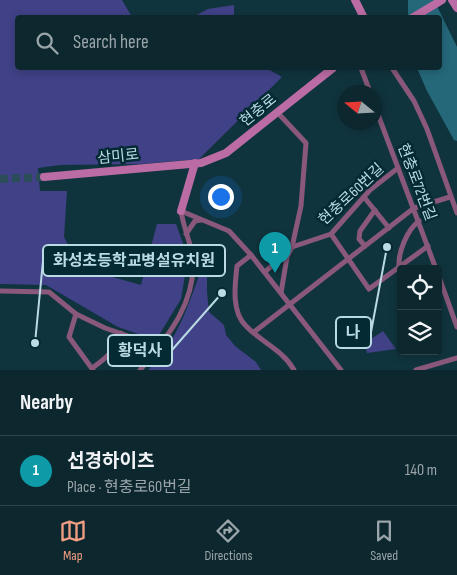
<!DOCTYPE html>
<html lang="en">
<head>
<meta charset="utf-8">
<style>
	body { margin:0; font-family:"Sofia Sans Condensed","Noto Sans KR",sans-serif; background:#152f36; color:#f1f3f6 }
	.controls { position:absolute; right:15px; bottom:15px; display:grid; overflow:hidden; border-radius:5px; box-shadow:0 2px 8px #0003 }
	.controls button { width:45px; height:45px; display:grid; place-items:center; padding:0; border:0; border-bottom:1px solid #2c444a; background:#0c272e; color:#f1f3f6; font:25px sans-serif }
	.compass { position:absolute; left:337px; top:85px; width:45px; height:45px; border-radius:50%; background:#0c272e; box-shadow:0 2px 8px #0003; rotate:288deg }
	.you { position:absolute; left:220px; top:196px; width:18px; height:18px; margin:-12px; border:4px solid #fff; border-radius:50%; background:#1a73e8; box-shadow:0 0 0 8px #1a73e833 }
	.badge { display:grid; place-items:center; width:32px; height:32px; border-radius:50%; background:#f39f83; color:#fff; font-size:16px; font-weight:700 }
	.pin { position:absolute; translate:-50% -41px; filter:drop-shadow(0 1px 2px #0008) }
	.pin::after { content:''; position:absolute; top:26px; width:18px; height:15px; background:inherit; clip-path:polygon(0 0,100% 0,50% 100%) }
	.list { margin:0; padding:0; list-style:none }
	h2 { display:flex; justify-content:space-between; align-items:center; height:65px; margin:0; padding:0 20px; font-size:21px }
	h2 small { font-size:16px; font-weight:400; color:#9aa5aa }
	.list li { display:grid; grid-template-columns:32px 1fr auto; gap:15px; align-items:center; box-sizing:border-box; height:70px; padding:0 20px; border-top:1px solid #2c444a }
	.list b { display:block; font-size:19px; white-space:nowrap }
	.list p { margin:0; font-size:16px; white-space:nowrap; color:#9aa5aa }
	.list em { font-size:16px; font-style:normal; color:#9aa5aa }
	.icon { flex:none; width:28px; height:28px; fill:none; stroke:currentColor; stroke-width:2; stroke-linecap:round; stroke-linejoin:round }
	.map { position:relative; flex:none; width:457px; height:370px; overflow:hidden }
	.search { position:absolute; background:#0c272e; box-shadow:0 2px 8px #0003; left:15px; right:15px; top:15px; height:55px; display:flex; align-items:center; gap:12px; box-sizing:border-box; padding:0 18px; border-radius:5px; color:#9aa5aa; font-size:19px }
	.sheet { height:135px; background:#0c272e }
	nav { display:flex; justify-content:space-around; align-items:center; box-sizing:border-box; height:70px; border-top:1px solid #2c444a; background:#0c272e; font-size:14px; color:#9aa5aa }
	nav a { display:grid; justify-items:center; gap:2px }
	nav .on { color:#f39f83 }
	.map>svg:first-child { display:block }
	.green { fill:#404187 }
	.water { fill:#25687a }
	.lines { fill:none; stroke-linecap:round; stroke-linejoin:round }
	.secondary-tunnel { stroke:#2a4d57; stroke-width:8; stroke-dasharray:8 4; stroke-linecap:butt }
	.street { stroke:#89587a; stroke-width:5 }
	.secondary { stroke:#bb6ca4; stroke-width:8 }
	.labels { text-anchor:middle; stroke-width:5; stroke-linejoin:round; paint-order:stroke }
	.street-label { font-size:15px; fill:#badae4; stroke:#042a34 }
	.leader { fill:none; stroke:#badae4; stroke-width:2 }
	.callout-dot { fill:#badae4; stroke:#042a34; stroke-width:2 }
	.callout { fill:#042a34; stroke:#badae4; stroke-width:2 }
	.callout-label { font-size:16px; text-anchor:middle; font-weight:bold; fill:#badae4 }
</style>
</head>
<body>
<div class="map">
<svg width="457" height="370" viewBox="0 0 457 370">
	<rect width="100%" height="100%" fill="#10343e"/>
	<g class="green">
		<polygon points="0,0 122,0 132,17 18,18 18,68 266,68 282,77 199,159 141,164 60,165 38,168 40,191 67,191 64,237 80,268 141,285 157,224 176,224 188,257 181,299 156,340 118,327 46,285 0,284"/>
		<polygon points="234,5 234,17 193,17 208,9"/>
		<path d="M 207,272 L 207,292 L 209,312 L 224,325 L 226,335 L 235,346 L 256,362 L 261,370 L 148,370 C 176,343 187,309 200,273 Z"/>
		<polygon points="383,331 396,349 367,353 365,343"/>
	</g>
	<polygon class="water" points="408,0 434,0 457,47 457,141 454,140 427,91 417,68 440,68 440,18 408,18"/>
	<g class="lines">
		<polyline class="secondary-tunnel" points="0,179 44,177"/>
		<g class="street">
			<polyline points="361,68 370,92"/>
			<polyline points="392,68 414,101 427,129 457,213"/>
			<polyline points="374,104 436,269"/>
			<polyline points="364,197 389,228"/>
			<polyline points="181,211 229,231 251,255"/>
			<polyline points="186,234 195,221 201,220"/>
			<polyline points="331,234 369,289 428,246"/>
			<polyline points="365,246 359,239 360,231 375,210"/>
			<path d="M 399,267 C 398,252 407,230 419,221"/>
			<polyline points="265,272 292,247 301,206 306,143 277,112"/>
			<polyline points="438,274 457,327"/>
			<polyline points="0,291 49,292 76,314 105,328 160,347"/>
			<polyline points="281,293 287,257 292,247 331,234 370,190 398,168"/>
			<polyline points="76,314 69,337 93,370"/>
			<polyline points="254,332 414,208 450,197"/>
			<path d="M 92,368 C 107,358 115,350 121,333"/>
			<path d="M 140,370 C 168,337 199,299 192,253 C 189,239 183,225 181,211"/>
			<path d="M 294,370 C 283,350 261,342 246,326 C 231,312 235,284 237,266 L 251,255 L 341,370"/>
			<polyline points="416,370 457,358"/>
		</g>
		<g class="secondary">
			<polyline points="355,0 364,18"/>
			<polyline points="452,0 457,8"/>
			<polyline points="412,18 442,0"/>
			<polyline points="44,177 201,163 226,153 333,68"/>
			<polyline points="181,211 195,163"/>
		</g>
	</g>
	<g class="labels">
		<g class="street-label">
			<text transform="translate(258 110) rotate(-39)" y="5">현충로</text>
			<text transform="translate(118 156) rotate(-6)" y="5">삼미로</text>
			<text transform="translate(417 182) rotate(69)" y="5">현충로72번길</text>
			<text transform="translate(351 194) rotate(-43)" y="5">현충로60번길</text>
		</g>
	</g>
	<path class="leader" d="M35 343L43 261M387 247L371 332M222 293L172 350"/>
	<g class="callout-dot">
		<circle cx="35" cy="343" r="5"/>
		<circle cx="387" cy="247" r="5"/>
		<circle cx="222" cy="293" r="5"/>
	</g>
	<g class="callout">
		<rect x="43" y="245" width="182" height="31" rx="5"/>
		<rect x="336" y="317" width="35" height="31" rx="5"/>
		<rect x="108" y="335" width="64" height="31" rx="5"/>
	</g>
	<g class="callout-label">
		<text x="134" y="266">화성초등학교병설유치원</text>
		<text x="353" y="338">나</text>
		<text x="140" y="356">황덕사</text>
	</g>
</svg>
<div class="controls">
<button><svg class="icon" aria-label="locate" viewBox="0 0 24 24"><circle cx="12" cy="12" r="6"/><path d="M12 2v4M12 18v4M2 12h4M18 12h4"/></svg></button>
<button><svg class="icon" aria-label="layers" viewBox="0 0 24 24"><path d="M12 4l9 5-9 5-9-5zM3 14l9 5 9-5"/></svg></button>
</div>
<svg class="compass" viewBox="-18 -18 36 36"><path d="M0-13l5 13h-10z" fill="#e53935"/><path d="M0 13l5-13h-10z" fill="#9aa5aa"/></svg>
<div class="you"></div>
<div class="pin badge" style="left:275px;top:273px;background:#0f9aa8">1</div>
<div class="search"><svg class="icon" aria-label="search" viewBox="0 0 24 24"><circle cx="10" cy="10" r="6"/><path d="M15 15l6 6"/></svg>Search here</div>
</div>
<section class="sheet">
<h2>Nearby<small></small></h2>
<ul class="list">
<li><span class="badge" style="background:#0f9aa8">1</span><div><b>선경하이츠</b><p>Place · 현충로60번길</p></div><em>140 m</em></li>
</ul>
</section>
<nav>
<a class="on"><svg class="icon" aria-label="map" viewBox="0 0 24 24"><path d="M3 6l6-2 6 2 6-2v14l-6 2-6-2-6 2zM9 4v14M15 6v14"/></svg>Map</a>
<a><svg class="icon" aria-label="directions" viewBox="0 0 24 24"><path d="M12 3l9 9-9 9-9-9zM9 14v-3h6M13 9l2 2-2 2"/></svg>Directions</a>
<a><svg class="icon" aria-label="saved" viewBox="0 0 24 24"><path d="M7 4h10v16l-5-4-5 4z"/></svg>Saved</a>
</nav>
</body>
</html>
